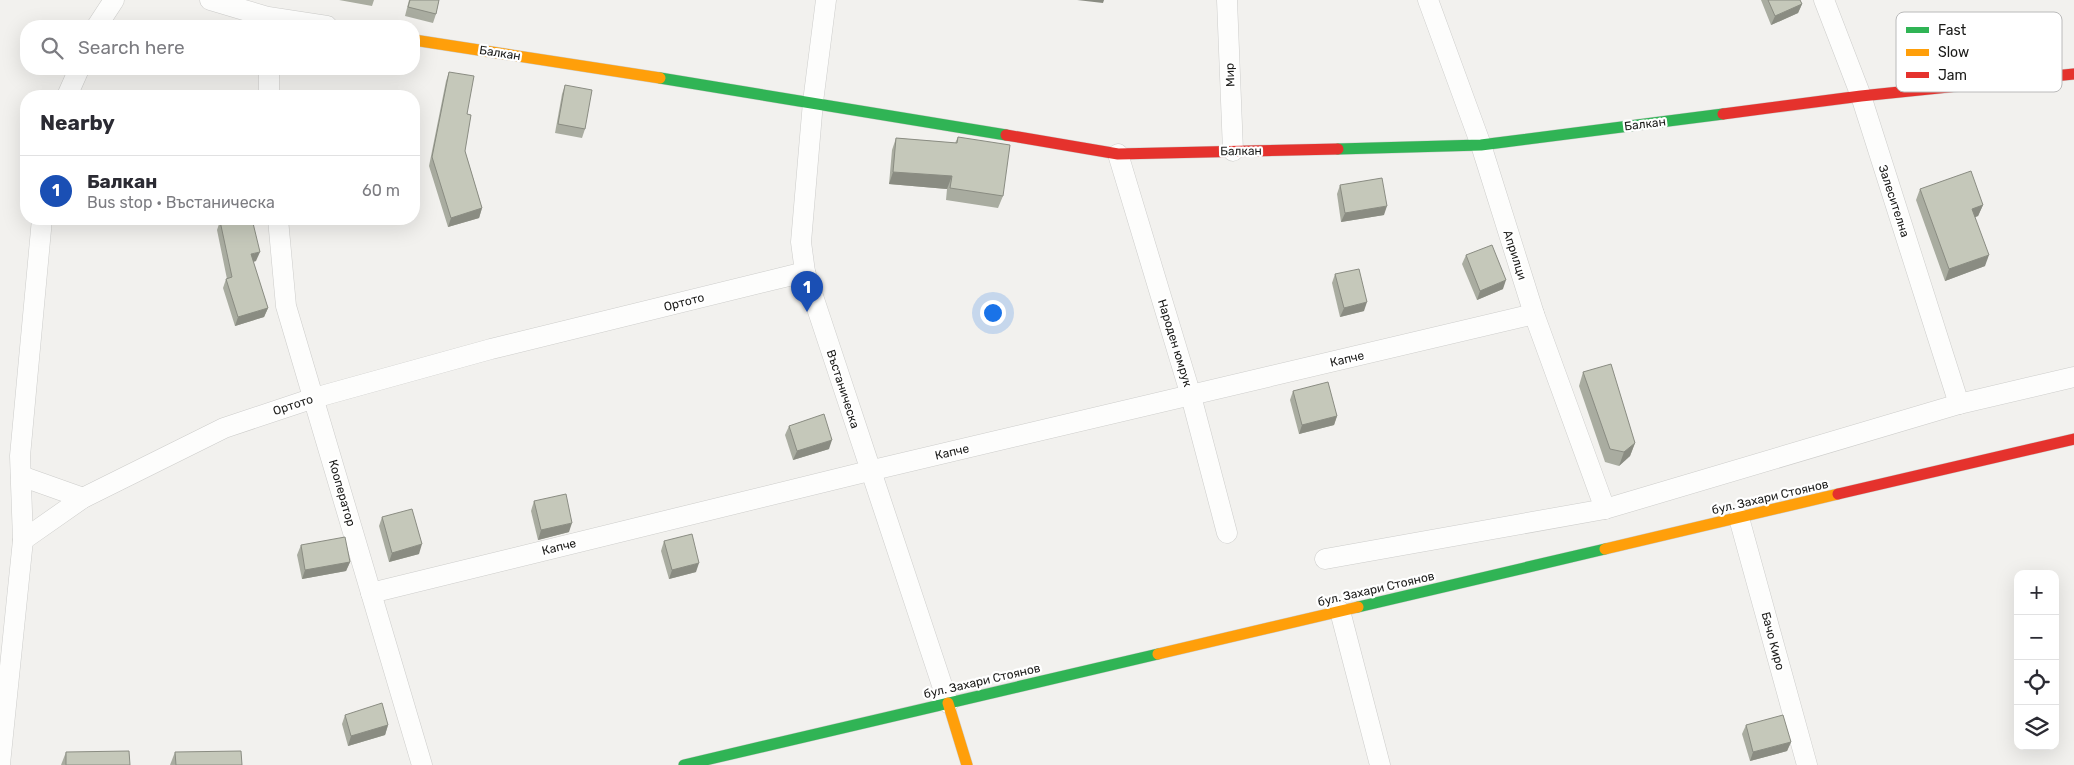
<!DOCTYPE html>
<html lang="en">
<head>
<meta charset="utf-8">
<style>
	body { margin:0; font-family:Rubik,sans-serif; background:#f2f2f3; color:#2b2b33 }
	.controls { position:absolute; right:15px; bottom:15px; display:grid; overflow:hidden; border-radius:10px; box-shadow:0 5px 20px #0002 }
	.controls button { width:45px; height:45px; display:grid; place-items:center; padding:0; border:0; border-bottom:1px solid #e1e1e2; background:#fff; color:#2b2b33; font:25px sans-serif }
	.you { position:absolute; left:992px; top:312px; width:18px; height:18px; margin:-12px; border:4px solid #fff; border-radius:50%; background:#1a73e8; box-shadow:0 0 0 8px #1a73e833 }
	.badge { display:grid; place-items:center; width:32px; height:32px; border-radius:50%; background:#666563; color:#fff; font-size:16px; font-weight:700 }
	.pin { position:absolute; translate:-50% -41px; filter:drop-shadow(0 1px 2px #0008) }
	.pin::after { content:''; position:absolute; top:26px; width:18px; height:15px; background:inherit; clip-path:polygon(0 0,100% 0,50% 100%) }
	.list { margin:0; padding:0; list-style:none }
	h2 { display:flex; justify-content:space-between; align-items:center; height:65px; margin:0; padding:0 20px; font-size:21px }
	h2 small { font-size:16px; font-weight:400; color:#7c7c81 }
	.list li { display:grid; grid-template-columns:32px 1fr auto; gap:15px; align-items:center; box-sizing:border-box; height:70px; padding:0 20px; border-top:1px solid #e1e1e2 }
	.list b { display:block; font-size:19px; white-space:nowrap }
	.list p { margin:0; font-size:16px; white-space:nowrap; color:#7c7c81 }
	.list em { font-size:16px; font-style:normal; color:#7c7c81 }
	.icon { flex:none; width:28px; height:28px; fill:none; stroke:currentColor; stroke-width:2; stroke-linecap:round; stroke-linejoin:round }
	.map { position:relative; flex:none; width:2074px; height:765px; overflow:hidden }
	.search { position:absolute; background:#fff; box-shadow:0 5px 20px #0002; left:20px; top:20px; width:400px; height:55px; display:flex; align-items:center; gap:12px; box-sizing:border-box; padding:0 18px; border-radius:20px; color:#7c7c81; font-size:19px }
	.panel { position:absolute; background:#fff; box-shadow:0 5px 20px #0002; left:20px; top:90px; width:400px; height:135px; border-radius:20px }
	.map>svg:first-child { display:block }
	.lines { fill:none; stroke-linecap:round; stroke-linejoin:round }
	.street-casing { stroke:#cdcdcb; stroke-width:21 }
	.fast-casing { stroke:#cdcdcb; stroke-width:12 }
	.slow-casing { stroke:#cdcdcb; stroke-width:12 }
	.jam-casing { stroke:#cdcdcb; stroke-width:12 }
	.street { stroke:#fdfdfc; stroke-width:20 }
	.fast { stroke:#30b455; stroke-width:11 }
	.slow { stroke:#ff9f0a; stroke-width:11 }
	.jam { stroke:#e5322d; stroke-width:11 }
	.wall { fill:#a9aca0 }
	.shaded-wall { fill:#8a8c82 }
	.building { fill:#c5c8ba; stroke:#8a8c82 }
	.labels { text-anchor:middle; stroke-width:4.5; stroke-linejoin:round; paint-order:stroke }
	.street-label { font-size:12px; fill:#1a1a18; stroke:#fff }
	.key { fill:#fff; stroke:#bababa; stroke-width:1 }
	.key-label { font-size:14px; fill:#1a1a18 }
</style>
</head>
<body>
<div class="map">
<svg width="2074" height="765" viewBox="0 0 2074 765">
	<rect width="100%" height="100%" fill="#f2f1ee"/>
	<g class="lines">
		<defs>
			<g id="street">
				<polyline points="210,0 268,17 327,26"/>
				<polyline points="826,0 813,102 801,242 805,272 948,703"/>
				<polyline points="1227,0 1233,151"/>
				<polyline points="1428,0 1481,145 1534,314 1605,509"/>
				<polyline points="1824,0 1861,96 1959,404"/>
				<polyline points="97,26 114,0"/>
				<polyline points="269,69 269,96"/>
				<polyline points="67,96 79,69"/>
				<polyline points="1118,154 1191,396 1227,533"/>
				<polyline points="278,219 286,306 422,765"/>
				<polyline points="21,476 83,498"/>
				<polyline points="1739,518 1807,765"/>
				<polyline points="23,540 83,498 224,428 314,398 491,349 805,272"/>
				<polyline points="1325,559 1605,509 1959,404 2074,377"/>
				<polyline points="371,593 869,471 1534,314"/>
				<polyline points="1340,611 1380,765"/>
				<polyline points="0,764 23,540 20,456 42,219"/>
			</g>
			<g id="fast">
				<polyline points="660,78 1006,135"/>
				<polyline points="1338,149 1481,145 1723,114"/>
				<polyline points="1358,607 1605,549"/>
				<polyline points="684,765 1158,654"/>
			</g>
			<g id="slow">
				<polyline points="414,40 660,78"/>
				<polyline points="1605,549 1838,494"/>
				<polyline points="1158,654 1358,607"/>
				<polyline points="948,703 967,765"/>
			</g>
			<g id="jam">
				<polyline points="1723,114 1861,96 2074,74"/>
				<polyline points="1006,135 1118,154 1338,149"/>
				<polyline points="1838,494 2074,439"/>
			</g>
		</defs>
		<use href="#street" class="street-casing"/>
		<use href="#fast" class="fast-casing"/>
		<use href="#slow" class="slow-casing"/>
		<use href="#jam" class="jam-casing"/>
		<use href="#street" class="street"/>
		<use href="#fast" class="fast"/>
		<use href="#slow" class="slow"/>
		<use href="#jam" class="jam"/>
	</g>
	<g class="wall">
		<polygon points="339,0 374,0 372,6"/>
		<polygon points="409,0 439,0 436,14 433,23 405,16"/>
		<polygon points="1761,0 1800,0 1802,4 1798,13 1771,25"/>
		<polygon points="449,72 467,114 465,151 482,208 479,218 448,227 429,166 446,81"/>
		<polygon points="565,85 585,129 582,138 555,133 562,94"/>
		<polygon points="958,137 1003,196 998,208 946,200 947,189 889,184 892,150 896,138 955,143"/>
		<polygon points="1340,185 1384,215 1341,222 1337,194"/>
		<polygon points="1920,189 1983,205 1978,216 1975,217 1985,266 1945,281 1916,200"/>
		<polygon points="220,221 256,261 253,262 268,308 264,317 235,326 223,288 226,279 227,279 217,230"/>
		<polygon points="1466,255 1503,289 1477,300 1462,264"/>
		<polygon points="1335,274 1364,311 1340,317 1332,283"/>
		<polygon points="1583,372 1635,443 1630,456 1619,466 1605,462 1579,386"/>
		<polygon points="1293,391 1337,416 1334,425 1299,434 1290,400"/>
		<polygon points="789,426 829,449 793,460 785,435"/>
		<polygon points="534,501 569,532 538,540 531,511"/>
		<polygon points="382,517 419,554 389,562 379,526"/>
		<polygon points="664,541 696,572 669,579 661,551"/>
		<polygon points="301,545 350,562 346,571 302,579 297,555"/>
		<polygon points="345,715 388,725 385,735 348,746 342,724"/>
		<polygon points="1746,725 1791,742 1787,751 1750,761 1742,734"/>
		<polygon points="66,752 130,765 61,765"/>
		<polygon points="175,752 242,765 170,765"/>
	</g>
	<g class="shaded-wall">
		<polygon points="1077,0 1104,0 1103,3"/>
		<polygon points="1802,4 1798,13 1771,25 1775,16"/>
		<polygon points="893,172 952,176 947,189 889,184"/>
		<polygon points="1983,205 1978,216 1968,220 1972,209"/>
		<polygon points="1387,206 1384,215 1341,222 1345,213"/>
		<polygon points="482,208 479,218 448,227 451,218"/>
		<polygon points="260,252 256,261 247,263 251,254"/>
		<polygon points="1989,255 1985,266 1945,281 1949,269"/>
		<polygon points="1506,280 1503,289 1477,300 1480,291"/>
		<polygon points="1367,302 1364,311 1340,317 1344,308"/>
		<polygon points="268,308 264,317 235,326 238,317"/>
		<polygon points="1337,416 1334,425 1299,434 1302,425"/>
		<polygon points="832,440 829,449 793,460 797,451"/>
		<polygon points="1635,443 1630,456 1619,466 1624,452"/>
		<polygon points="572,523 569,532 538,540 541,530"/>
		<polygon points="422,544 419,554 389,562 392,553"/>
		<polygon points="350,562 346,571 302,579 305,570"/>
		<polygon points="699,563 696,572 669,579 672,570"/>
		<polygon points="388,725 385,735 348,746 351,736"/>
		<polygon points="1791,742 1787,751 1750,761 1753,752"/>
	</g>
	<g class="building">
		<polygon points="410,0 439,0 436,14 408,7"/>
		<polygon points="1768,0 1800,0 1802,4 1775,16"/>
		<polygon points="449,72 474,76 467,114 471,115 465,151 482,208 451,218 432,157"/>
		<polygon points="565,85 592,90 585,129 558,124"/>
		<polygon points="958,137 1010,145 1003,196 950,188 952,176 893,172 896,138 957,143"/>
		<polygon points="1971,171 1983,205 1972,209 1989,255 1949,269 1920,189"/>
		<polygon points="1382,178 1387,206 1345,213 1340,185"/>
		<polygon points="232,219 252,219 260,252 251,254 268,308 238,317 226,279 232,277 220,221"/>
		<polygon points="1492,245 1506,280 1480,291 1466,255"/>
		<polygon points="1359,269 1367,302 1344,308 1335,274"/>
		<polygon points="1611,364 1635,443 1624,452 1610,449 1583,372"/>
		<polygon points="1328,382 1337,416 1302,425 1293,391"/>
		<polygon points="824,414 832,440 797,451 789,426"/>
		<polygon points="566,494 572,523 541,530 534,501"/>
		<polygon points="412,509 422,544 392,553 382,517"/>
		<polygon points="692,534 699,563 672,570 664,541"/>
		<polygon points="345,537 350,562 305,570 301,545"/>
		<polygon points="382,703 388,725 351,736 345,715"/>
		<polygon points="1783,715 1791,742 1753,752 1746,725"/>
		<polygon points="129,751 130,765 66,765 66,752"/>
		<polygon points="241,751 242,765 176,765 175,752"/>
	</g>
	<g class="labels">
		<g class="street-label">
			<text transform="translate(500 53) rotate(9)" y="4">Балкан</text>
			<text transform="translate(1230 75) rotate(-92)" y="4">Мир</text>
			<text transform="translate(1645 124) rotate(-7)" y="4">Балкан</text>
			<text transform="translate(1241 151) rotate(-1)" y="4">Балкан</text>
			<text transform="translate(1894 201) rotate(72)" y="4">Залесителна</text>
			<text transform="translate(1515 255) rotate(72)" y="4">Априлци</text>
			<text transform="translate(684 302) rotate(-14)" y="4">Ортото</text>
			<text transform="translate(1175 343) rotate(73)" y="4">Народен юмрук</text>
			<text transform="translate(1347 359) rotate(-13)" y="4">Капче</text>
			<text transform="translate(843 389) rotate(72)" y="4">Въстаническа</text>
			<text transform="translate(293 405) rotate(-18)" y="4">Ортото</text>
			<text transform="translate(952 452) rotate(-13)" y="4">Капче</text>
			<text transform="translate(342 493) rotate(74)" y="4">Кооператор</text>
			<text transform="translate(1770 497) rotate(-13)" y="4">бул. Захари Стоянов</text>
			<text transform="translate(559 547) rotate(-14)" y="4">Капче</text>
			<text transform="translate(1376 589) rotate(-13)" y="4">бул. Захари Стоянов</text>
			<text transform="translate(1773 641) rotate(75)" y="4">Бачо Киро</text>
			<text transform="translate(982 681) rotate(-13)" y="4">бул. Захари Стоянов</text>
		</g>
	</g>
	<rect x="1896" y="12" width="166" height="80" rx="8" class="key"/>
	<rect x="1906" y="27" width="23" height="6" fill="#30b455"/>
	<rect x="1906" y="49" width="23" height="7" fill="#ff9f0a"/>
	<rect x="1906" y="72" width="23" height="6" fill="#e5322d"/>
	<g class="key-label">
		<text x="1938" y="35">Fast</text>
		<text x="1938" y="57">Slow</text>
		<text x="1938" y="80">Jam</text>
	</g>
</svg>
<div class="controls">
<button>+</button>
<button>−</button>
<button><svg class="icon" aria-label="locate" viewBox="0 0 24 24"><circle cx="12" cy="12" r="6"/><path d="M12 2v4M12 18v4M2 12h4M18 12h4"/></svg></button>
<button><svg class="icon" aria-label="layers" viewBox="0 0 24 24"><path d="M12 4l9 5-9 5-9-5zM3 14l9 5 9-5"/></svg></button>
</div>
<div class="you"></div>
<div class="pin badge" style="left:807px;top:312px;background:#1a4fb4">1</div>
<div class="search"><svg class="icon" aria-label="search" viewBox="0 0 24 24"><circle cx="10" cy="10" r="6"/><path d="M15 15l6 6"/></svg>Search here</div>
<section class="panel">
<h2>Nearby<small></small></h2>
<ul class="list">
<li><span class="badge" style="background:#1a4fb4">1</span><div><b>Балкан</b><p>Bus stop · Въстаническа</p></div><em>60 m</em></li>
</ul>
</section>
</div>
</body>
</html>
